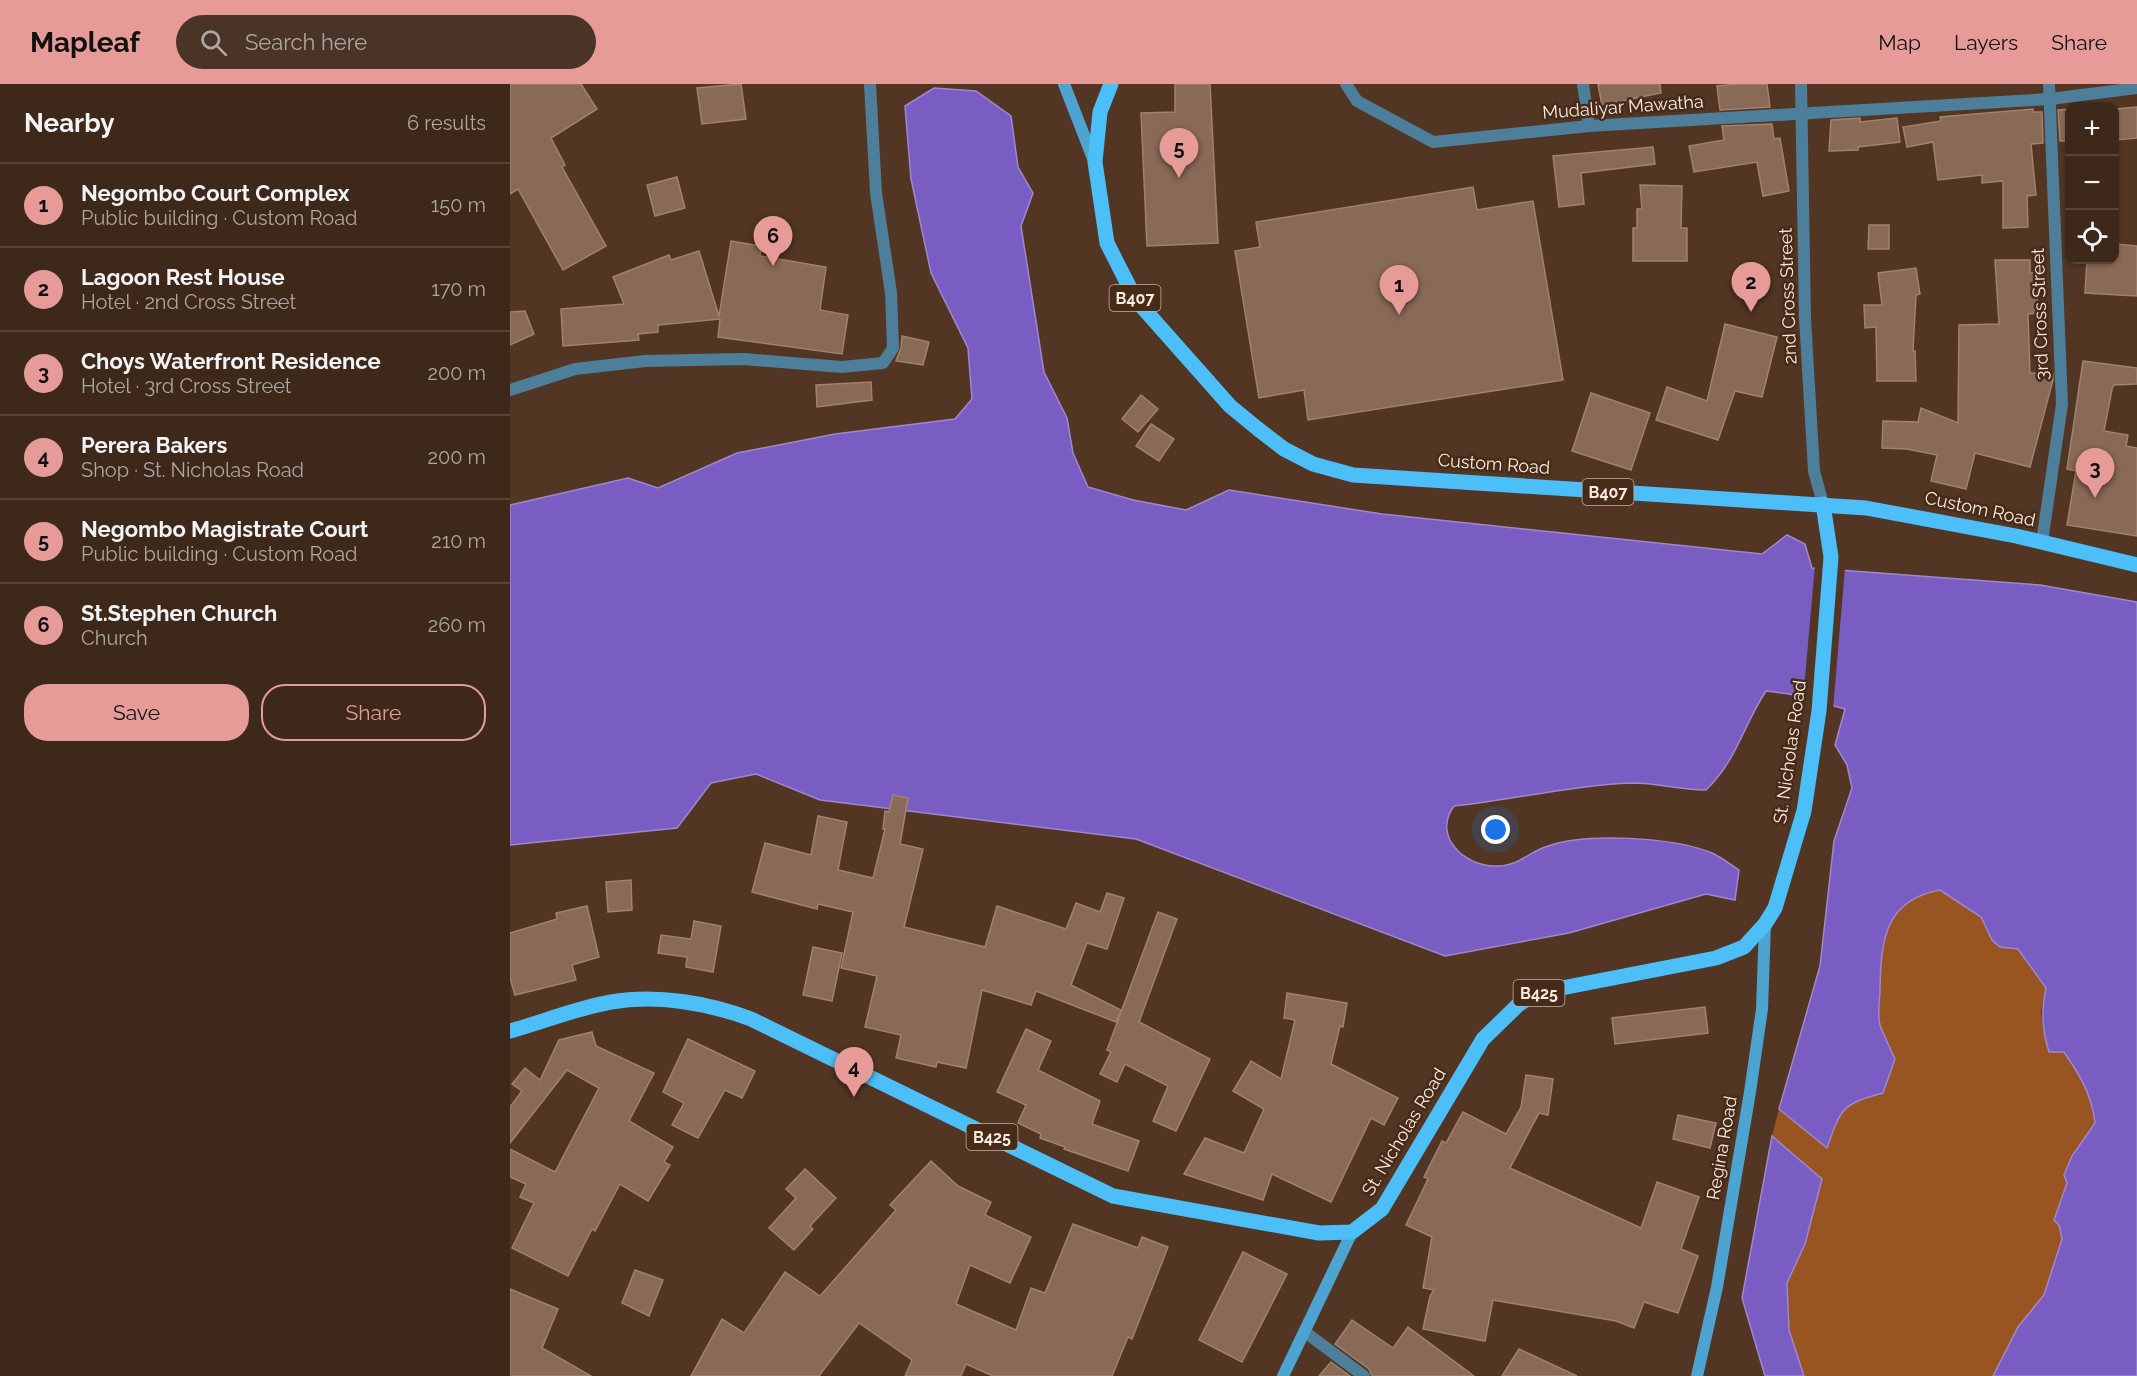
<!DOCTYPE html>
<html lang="en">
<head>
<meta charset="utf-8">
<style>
	body { margin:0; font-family:Raleway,sans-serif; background:#493427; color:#f1f3f6 }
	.controls { position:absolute; right:18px; top:18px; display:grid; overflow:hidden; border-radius:12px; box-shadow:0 2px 4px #0004 }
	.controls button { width:54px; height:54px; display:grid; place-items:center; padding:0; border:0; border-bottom:2px solid #574439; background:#3e281a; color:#f1f3f6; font:30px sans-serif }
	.you { position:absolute; left:986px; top:746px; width:21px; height:21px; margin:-15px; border:4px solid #fff; border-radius:50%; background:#1a73e8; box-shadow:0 0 0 9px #1a73e833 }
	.badge { display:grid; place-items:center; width:39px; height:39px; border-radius:50%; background:#e69b98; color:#111; font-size:20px; font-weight:700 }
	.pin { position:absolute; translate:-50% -50px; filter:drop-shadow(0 2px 3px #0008) }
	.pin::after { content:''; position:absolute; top:32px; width:21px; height:18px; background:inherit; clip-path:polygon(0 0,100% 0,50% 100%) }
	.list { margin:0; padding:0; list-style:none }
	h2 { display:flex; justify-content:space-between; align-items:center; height:78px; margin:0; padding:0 24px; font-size:26px }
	h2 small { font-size:20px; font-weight:400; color:#ada6a2 }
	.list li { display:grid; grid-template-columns:39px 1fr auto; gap:18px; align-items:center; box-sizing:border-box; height:84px; padding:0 24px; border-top:2px solid #574439 }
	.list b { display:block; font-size:22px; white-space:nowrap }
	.list p { margin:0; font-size:20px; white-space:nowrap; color:#ada6a2 }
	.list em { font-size:20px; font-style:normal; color:#ada6a2 }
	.actions { display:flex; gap:12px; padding:18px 24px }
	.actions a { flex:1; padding:14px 0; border:2px solid #e69b98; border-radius:24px; text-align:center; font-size:21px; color:#e69b98 }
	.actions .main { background:#e69b98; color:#111 }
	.icon { flex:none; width:33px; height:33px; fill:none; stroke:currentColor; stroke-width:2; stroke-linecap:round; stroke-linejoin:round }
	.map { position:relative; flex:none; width:1627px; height:1292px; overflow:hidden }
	header { display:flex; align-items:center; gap:36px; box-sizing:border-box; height:84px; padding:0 30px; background:#e69b98; color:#111 }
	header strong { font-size:28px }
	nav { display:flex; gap:33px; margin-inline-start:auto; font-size:21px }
	.search { width:420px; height:54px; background:#493427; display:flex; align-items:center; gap:15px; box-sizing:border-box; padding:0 21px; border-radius:33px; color:#ada6a2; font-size:22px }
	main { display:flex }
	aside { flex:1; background:#3e281a }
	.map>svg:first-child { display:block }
	.green { fill:#985522 }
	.water { fill:#7a5dc3; stroke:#a187cb; stroke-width:1.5 }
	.pier { fill:#523623 }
	.building { fill:#896a56; stroke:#a2816d; stroke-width:1.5 }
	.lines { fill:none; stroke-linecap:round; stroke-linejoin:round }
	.street { stroke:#4d7f9b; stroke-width:12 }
	.secondary { stroke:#4ea4d0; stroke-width:12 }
	.primary { stroke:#4cbff9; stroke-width:15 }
	.labels { text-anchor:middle; stroke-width:5; stroke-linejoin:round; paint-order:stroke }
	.shield { fill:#462b19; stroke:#c5b0a3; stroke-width:1.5 }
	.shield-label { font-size:16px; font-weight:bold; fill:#fbe9de }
	.street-label { font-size:18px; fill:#fbe9de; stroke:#462b19 }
</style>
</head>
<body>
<header>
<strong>Mapleaf</strong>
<div class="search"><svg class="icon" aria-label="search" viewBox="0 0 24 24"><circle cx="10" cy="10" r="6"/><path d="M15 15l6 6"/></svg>Search here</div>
<nav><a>Map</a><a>Layers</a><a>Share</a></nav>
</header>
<main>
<aside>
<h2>Nearby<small>6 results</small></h2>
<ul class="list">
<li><span class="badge">1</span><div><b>Negombo Court Complex</b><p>Public building · Custom Road</p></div><em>150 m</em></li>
<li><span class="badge">2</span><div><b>Lagoon Rest House</b><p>Hotel · 2nd Cross Street</p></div><em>170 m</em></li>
<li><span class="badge">3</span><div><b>Choys Waterfront Residence</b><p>Hotel · 3rd Cross Street</p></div><em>200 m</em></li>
<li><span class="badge">4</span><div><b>Perera Bakers</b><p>Shop · St. Nicholas Road</p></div><em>200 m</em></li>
<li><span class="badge">5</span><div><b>Negombo Magistrate Court</b><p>Public building · Custom Road</p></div><em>210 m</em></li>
<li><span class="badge">6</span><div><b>St.Stephen Church</b><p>Church</p></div><em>260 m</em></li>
</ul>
<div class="actions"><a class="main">Save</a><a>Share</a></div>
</aside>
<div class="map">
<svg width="1627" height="1292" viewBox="0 0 1627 1292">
	<rect width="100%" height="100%" fill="#523623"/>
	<path class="green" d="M 1430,806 L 1471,833 L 1482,856 L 1490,863 L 1508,865 L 1536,905 L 1531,927 L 1533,946 C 1560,974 1581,1000 1585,1039 L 1562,1072 L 1557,1099 L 1544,1136 L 1549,1140 L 1552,1155 L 1534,1211 L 1508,1243 L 1483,1292 L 1294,1292 L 1279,1246 L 1277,1199 L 1295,1160 L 1311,1095 L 1262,1052 L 1269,1025 L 1317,1064 L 1329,1030 L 1385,975 C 1380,964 1374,952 1370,941 C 1367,930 1370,915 1370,904 C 1371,856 1375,816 1430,806 Z"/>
	<g class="water">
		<path d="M 424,4 L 466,7 L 501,32 L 508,83 L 523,109 L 511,142 L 534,288 L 557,334 L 563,369 L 578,403 L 623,416 L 676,426 L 719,406 L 872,430 L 1252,470 L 1277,451 L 1295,460 L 1302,484 L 1530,501 L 1627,518 L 1627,1292 L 1483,1292 L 1508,1243 L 1534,1211 L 1552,1155 L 1549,1141 L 1544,1136 L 1557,1099 L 1554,1091 L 1562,1072 L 1585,1039 C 1582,1011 1570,991 1554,968 L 1539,968 C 1532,945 1531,928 1536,904 L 1508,865 L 1490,863 L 1482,856 L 1471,833 L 1430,806 C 1375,816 1371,856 1370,904 C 1370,915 1367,930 1370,941 C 1374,952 1380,964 1385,975 L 1373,1009 C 1332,1020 1331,1024 1317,1064 L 1269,1025 L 1310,882 L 1324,757 L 1342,704 L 1337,681 L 1325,661 L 1335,625 L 1279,610 L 1256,607 C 1233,642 1227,676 1196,706 C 1171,706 1147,699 1123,699 C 1062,701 1003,716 944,722 C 922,752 954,782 985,782 C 1007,783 1016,770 1035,763 C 1074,748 1163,753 1202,769 C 1211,773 1220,780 1229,786 L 1225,816 L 1196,810 L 1059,849 L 935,872 L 626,755 L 310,716 L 246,690 L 201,699 L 167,744 L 0,761 L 0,421 L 118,394 L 148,404 L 227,369 L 325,350 L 445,335 L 462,315 L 458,264 L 421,189 L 401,95 L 395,22 Z"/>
		<polygon points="1262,1052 1312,1095 1295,1160 1277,1199 1279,1246 1294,1292 1255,1292 1232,1214"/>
	</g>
	<polygon class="pier" points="1305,481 1335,484 1323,625 1293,617"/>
	<g class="building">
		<polygon points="0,0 71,0 87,25 41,54 55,81 52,83 96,162 53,186 8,105 0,110"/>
		<polygon points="231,0 236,35 192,40 187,4"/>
		<polygon points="665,0 700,0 708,159 637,162 631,29 665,28"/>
		<polygon points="1088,0 1150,0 1151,9 1092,21"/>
		<polygon points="1227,0 1257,0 1260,23 1210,26 1207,2"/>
		<polygon points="1627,23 1627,54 1605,56 1605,25"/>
		<polygon points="1523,25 1523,28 1532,28 1533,59 1521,60 1526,111 1517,112 1518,143 1493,144 1493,97 1472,99 1472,91 1428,96 1423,58 1397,63 1393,43 1431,37 1430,33"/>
		<polygon points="1560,25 1560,57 1550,57 1548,26"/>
		<polygon points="1350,34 1350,38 1387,34 1390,58 1348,63 1348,66 1319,67 1321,36"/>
		<polygon points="1262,40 1264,55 1270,54 1279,107 1253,112 1247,78 1184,88 1179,62 1214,56 1212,42"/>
		<polygon points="1143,63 1145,80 1071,89 1074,120 1049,123 1043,72"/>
		<polygon points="167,93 175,124 145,132 137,101"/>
		<polygon points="1130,101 1172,102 1171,144 1177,144 1177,177 1123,177 1123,144 1127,144 1127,125 1132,125"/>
		<polygon points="963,103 967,126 1023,117 1053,296 798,336 794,306 749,314 725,167 750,163 746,138"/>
		<polygon points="1359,141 1379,141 1379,165 1358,165"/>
		<polygon points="221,157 251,162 250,172 316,183 310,226 338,231 332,270 208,253 210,235 148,241 148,248 128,250 129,256 53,262 51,225 114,220 103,193 159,171 161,176 189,167 209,232"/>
		<polygon points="1605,160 1627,162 1627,212 1575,209 1577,176 1605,176"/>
		<polygon points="1485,176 1520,176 1520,189 1526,189 1528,229 1518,230 1520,289 1543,290 1543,296 1520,383 1465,369 1456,405 1421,397 1427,371 1397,365 1372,364 1373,337 1408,338 1411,324 1448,339 1449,241 1489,240"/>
		<polygon points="1406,184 1410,210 1406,211 1403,267 1405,267 1406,297 1367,297 1366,243 1355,244 1354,221 1372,221 1368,189"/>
		<polygon points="15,227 24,250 0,261 0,228"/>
		<polygon points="1215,240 1267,253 1252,313 1225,307 1208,356 1146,336 1157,303 1197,317"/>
		<polygon points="392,252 419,258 413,281 386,277 391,264"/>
		<polygon points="1573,277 1627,284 1627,300 1604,301 1602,305 1594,347 1618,351 1616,362 1627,364 1627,452 1557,441 1566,387 1557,385"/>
		<polygon points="361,298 362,316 307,323 306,301"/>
		<polygon points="1081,309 1140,329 1121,386 1062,367"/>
		<polygon points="631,311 648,325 628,348 612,335"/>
		<polygon points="641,340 664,355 649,377 626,362"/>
		<polygon points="383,711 398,714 390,760 413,765 394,843 475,863 487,822 556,845 566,819 590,828 597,809 614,814 597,865 577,859 561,901 611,926 606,938 526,907 521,921 472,906 456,984 427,978 426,983 386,974 391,951 355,943 367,892 331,884 343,828 308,820 307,825 242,808 255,759 301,771 308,732 337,738 328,786 363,794 375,745 373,745 375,727 379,728"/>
		<polygon points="121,796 122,826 98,828 96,798"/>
		<polygon points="77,822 89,873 62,881 66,896 5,911 0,894 0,849 47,835 46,829"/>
		<polygon points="648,828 667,835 629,938 700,975 666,1047 643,1037 658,1002 615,980 607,998 590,990 601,968 597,966"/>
		<polygon points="184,837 211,842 203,888 176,883 177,873 148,869 151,851 181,855"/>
		<polygon points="303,863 332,869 322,917 293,911"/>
		<polygon points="777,909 837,919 833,943 830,942 821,980 888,1014 874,1041 861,1034 821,1118 762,1090 753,1116 674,1090 695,1054 734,1069 754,1025 723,1007 741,977 771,995 785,936 774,934"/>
		<polygon points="1195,923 1198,949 1105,960 1102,934"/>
		<polygon points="516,945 541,957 528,986 590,1017 582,1040 629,1057 618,1087 554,1065 555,1063 530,1054 531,1050 508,1039 516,1021 487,1008"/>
		<polygon points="82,948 86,962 144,989 119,1037 163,1063 154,1078 160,1081 138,1117 110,1100 85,1147 82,1145 58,1192 2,1164 24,1119 10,1113 16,1100 0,1093 0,1065 45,1088 89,1004 57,986 0,1059 0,1023 12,1007 2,1000 15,984 30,996 49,956"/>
		<polygon points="178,955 245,987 232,1014 215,1006 188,1054 162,1041 174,1019 153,1008"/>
		<polygon points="1016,991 1043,995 1038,1031 1029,1029 1000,1084 1131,1144 1147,1098 1189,1113 1171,1165 1188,1172 1168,1229 1134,1218 1124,1244 1106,1237 983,1216 975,1257 913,1245 920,1212 924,1206 913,1204 922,1153 896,1141 918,1095 914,1093 932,1057 936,1059 953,1028 996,1050 1011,1023"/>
		<polygon points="1168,1031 1206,1039 1200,1064 1163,1055"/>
		<polygon points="421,1077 448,1102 481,1118 475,1131 521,1153 500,1199 460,1181 446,1220 506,1246 521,1204 535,1209 563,1140 628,1164 632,1153 658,1163 622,1255 618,1253 602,1292 483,1292 456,1280 451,1292 395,1292 402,1276 349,1239 309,1292 181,1292 212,1235 234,1249 275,1188 310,1212 386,1126 380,1121"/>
		<polygon points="295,1085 326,1114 300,1142 303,1145 284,1166 259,1144 286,1114 276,1105"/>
		<polygon points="733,1168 777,1190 732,1278 689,1256"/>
		<polygon points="125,1186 153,1196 139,1232 112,1219"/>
		<polygon points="0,1205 48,1225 32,1264 81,1292 0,1292"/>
		<polygon points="842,1236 883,1264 898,1243 964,1292 862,1292 859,1285 825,1260"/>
		<polygon points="1009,1265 1067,1292 992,1292"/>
		<polygon points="821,1278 840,1292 809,1292"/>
	</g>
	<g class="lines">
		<g class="street">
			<polyline points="836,0 847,17 923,58 1079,42 1540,15 1627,4"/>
			<polyline points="1073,0 1079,42"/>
			<polyline points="1291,0 1295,234 1304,387 1313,420"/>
			<polyline points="0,306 65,285 135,277 233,275 332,283 373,279 383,264 381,209 366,109 360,0"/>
			<polyline points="1532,458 1552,320 1539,0"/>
			<polyline points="795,1248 854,1292"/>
		</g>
		<g class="secondary">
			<polyline points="554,0 584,77"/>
			<polyline points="773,1292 842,1148"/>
			<polyline points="1187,1292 1207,1203 1240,1008 1252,925 1255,840"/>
		</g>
		<g class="primary">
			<polyline points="601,0 590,28 585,78 597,159 626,216 720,322 748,345 774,365 803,380 843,391 1356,424 1506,452 1627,481"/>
			<path d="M 0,947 C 33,938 67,924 101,918 C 147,910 198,919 241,935 L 603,1112 L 809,1149 L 842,1148 L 872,1125 L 973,955 L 1008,921 L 1026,909 L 1206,874 L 1234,863 L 1255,840 L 1265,824 L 1294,727 L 1309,627 L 1321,473 L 1313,420"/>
		</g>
	</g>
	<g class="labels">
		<g class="shield">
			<rect x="599.5" y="201" width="51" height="26" rx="4.5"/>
			<rect x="1072.5" y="395" width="51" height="26" rx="4.5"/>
			<rect x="1003.5" y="896" width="51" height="26" rx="4.5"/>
			<rect x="456.5" y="1040" width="51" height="26" rx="4.5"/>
		</g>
		<g class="shield-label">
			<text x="625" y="220">B407</text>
			<text x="1098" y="414">B407</text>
			<text x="1029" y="915">B425</text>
			<text x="482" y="1059">B425</text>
		</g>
		<g class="street-label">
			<text transform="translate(1113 23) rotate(-4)" y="6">Mudaliyar Mawatha</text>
			<text transform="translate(1278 212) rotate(-92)" y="6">2nd Cross Street</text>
			<text transform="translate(1530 230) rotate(-92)" y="6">3rd Cross Street</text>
			<text transform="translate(984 380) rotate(4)" y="6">Custom Road</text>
			<text transform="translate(1470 425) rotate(12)" y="6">Custom Road</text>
			<text transform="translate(1280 668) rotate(-82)" y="6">St. Nicholas Road</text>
			<text transform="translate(894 1048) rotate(-59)" y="6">St. Nicholas Road</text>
			<text transform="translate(1212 1064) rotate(-80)" y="6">Regina Road</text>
		</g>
	</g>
</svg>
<div class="controls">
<button>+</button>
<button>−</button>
<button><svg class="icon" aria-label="locate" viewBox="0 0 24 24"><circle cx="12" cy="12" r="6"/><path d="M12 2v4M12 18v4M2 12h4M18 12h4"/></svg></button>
</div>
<div class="you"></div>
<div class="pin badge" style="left:889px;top:231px">1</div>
<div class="pin badge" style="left:1241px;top:228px">2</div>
<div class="pin badge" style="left:1585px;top:414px">3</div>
<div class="pin badge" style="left:344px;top:1013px">4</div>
<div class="pin badge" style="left:669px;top:94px">5</div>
<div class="pin badge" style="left:263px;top:182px">6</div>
</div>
</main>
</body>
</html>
